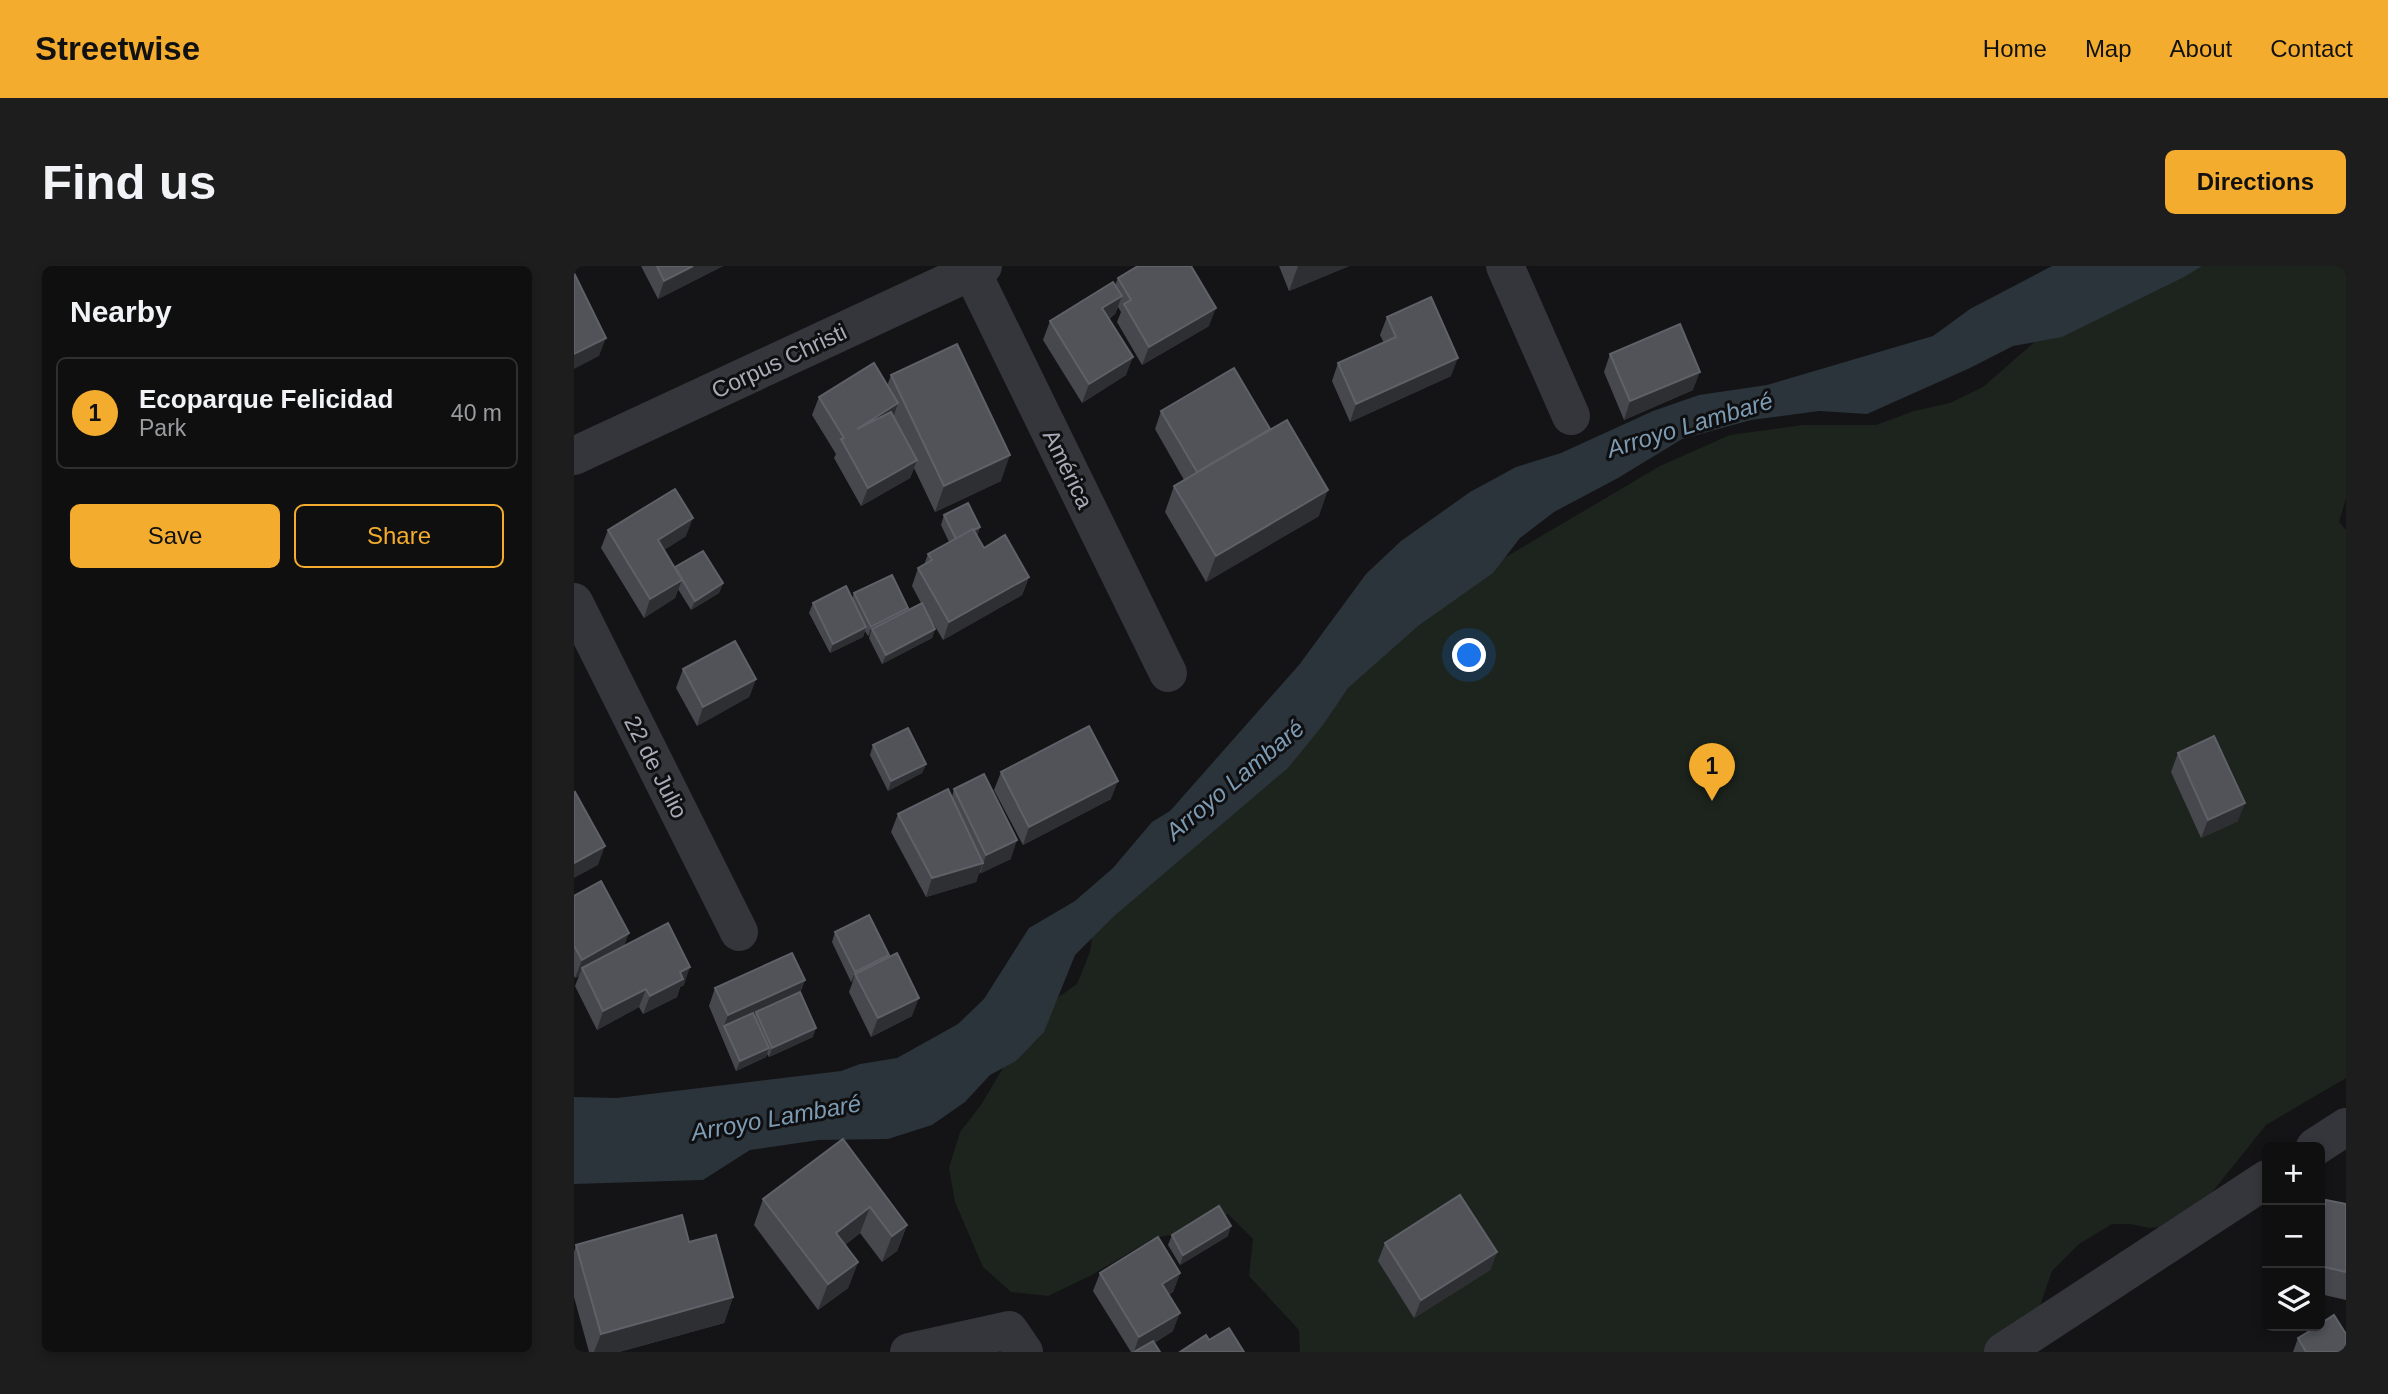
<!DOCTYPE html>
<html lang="en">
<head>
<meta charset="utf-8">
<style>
	body { margin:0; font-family:Arial,sans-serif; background:#1d1d1e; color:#f1f3f6 }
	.controls { position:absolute; right:21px; bottom:21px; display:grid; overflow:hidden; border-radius:10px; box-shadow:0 4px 10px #0003 }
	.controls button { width:63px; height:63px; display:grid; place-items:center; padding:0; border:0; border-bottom:2px solid #2f2f30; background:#0f0f10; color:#f1f3f6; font:35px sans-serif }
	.you { position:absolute; left:896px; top:390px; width:24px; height:24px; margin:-18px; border:5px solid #fff; border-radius:50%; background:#1a73e8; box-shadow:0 0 0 10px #1a73e833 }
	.badge { display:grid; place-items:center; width:46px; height:46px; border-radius:50%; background:#f4ac2f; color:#111; font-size:23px; font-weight:700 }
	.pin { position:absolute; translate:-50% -58px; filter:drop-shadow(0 2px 4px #0008) }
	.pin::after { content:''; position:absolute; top:37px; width:24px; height:21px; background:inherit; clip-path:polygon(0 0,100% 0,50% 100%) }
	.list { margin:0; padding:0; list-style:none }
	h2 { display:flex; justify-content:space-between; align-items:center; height:91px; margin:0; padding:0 28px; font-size:30px }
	h2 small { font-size:23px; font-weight:400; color:#9b9c9f }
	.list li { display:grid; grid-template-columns:46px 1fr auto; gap:21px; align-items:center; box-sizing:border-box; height:112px; margin:0 14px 14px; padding:0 14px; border:2px solid #2f2f30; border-radius:10px }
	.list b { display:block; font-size:26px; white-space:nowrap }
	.list p { margin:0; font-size:23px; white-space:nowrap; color:#9b9c9f }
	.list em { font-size:23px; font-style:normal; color:#9b9c9f }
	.actions { display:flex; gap:14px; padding:21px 28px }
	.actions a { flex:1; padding:16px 0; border:2px solid #f4ac2f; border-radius:10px; text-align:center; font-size:24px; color:#f4ac2f }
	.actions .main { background:#f4ac2f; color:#111 }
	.icon { flex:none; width:38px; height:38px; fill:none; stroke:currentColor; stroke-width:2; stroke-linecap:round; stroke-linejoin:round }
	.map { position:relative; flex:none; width:1772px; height:1086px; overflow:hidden; border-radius:10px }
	header { display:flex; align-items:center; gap:42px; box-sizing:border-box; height:98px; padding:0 35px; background:#f4ac2f; color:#111 }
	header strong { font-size:33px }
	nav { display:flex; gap:38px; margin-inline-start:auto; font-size:24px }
	.intro { display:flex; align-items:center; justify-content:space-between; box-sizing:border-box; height:168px; padding:0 42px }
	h1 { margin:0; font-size:49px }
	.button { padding:18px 32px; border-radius:10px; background:#f4ac2f; color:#111; font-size:24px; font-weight:700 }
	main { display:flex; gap:42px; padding:0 42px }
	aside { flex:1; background:#0f0f10; border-radius:10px; box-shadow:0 4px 10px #0003 }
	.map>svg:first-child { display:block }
	.green { fill:#1c241d }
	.water { fill:#2a343a }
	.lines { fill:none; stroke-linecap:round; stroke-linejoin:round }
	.minor { stroke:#35363b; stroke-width:38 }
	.wall { fill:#47484e }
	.shaded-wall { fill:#2e2f33 }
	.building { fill:#515359; stroke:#5f6168; stroke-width:2 }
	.labels { text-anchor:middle; stroke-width:6; stroke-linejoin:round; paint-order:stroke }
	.street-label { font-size:23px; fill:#a6abb7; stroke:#0f0f11 }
	.water-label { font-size:24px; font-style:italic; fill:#7c9bb2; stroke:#0f0f11 }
</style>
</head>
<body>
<header>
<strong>Streetwise</strong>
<nav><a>Home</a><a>Map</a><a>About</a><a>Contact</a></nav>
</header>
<div class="intro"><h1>Find us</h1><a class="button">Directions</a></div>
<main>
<aside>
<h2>Nearby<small></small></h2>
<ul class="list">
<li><span class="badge">1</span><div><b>Ecoparque Felicidad</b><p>Park</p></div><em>40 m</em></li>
</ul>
<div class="actions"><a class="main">Save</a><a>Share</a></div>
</aside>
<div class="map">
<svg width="1772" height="1086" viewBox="0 0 1772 1086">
	<rect width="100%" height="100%" fill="#141416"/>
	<polygon class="green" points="1616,0 1772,0 1772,232 1765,256 1772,264 1772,812 1692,859 1627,940 1595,960 1575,962 1556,958 1538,958 1505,978 1478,1005 1466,1040 1425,1086 726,1086 725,1064 675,1010 679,973 654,948 617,965 580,972 516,1010 474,1030 437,1026 409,1001 381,936 375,902 386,866 407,839 447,772 469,742 503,718 516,686 521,653 758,425 920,298 1086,200 1156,169 1229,159 1302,159 1340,145 1376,137 1409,121 1463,74"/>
	<polygon class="water" points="1478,0 1628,0 1610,11 1488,71 1439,80 1396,102 1293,148 1245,145 1177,154 1108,173 1044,212 980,246 946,272 919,307 844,360 774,422 749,459 714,502 539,651 501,689 470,766 442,795 416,809 391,836 358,859 314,873 245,874 176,884 129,914 0,918 0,831 43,832 267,805 286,798 323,792 384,758 410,733 455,662 501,635 539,602 578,556 596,545 725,399 792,308 827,275 896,226 942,201 987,187 1079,145 1125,129 1193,119 1359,70 1396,43"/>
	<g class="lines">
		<g class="minor">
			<polyline points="395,0 594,407"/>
			<polyline points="931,0 997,150"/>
			<polyline points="0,190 409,0"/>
			<polyline points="0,336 165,666"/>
			<polyline points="1741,881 1772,861"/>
			<polyline points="335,1086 435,1064 450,1086"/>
			<polyline points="1429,1086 1693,913"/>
		</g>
	</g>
	<g class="wall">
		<polygon points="67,0 149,0 84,33"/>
		<polygon points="705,0 775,0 715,25"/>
		<polygon points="544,12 635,60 568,99 543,56 547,46 544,41 541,48 535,53 552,109 508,137 469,74 476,55 541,19"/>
		<polygon points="813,51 877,110 776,156 758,115 764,97 810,77 806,69"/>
		<polygon points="1036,88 1119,124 1050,154 1030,106"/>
		<polygon points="317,109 427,215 361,246 340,202 336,212 287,240 260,192 262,188 238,149 245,131 313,120"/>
		<polygon points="587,145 745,250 632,316 591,246 600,220 610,214 581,163"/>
		<polygon points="370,249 406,261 403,270 410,282 455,311 448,329 369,374 358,355 361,363 358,372 308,398 295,372 296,369 294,370 291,365 289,371 256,387 235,347 239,337 278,333 280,327 333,344 347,337 338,320 344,302 350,299 354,288 375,276 367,259"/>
		<polygon points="34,264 112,270 90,284 101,302 149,317 145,327 117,344 104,323 101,332 70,352 27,282"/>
		<polygon points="109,403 182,413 175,431 123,460 102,422"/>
		<polygon points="299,479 352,498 348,507 314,525 296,489"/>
		<polygon points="1604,487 1664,555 1627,572 1597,506"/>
		<polygon points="427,506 537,533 449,579 420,524"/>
		<polygon points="380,523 437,593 405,607 402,616 352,631 317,566 324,548 378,531"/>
		<polygon points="0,630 50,680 110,719 106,721 103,731 69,748 65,741 23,764 1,720 5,710 1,712 0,710"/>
		<polygon points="261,666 314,691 338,750 297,771 275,726 279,715 277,716 258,676"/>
		<polygon points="231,714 226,727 239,771 195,791 193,788 192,791 162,805 135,740 141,722"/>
		<polygon points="269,873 333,959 323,985 308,996 286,967 271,979 284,996 274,1022 244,1044 180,959 189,933"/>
		<polygon points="1752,934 1772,938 1772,1034 1746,1028 1746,952"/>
		<polygon points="598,969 654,970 606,999 594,979"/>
		<polygon points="115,976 159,1031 150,1057 45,1086 15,1086 0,1031 0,986 2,979"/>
		<polygon points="811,977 923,986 916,1004 840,1052 804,995"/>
		<polygon points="526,1007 606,1007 599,1026 594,1029 599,1065 580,1077 586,1086 557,1086 519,1025"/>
		<polygon points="1724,1072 1772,1086 1719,1086"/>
	</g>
	<g class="shaded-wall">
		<polygon points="119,0 149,0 84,33 90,15"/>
		<polygon points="724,0 775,0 715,25"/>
		<polygon points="548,30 541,48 522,61 528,42"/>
		<polygon points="642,42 635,60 568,99 575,81"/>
		<polygon points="32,72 25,90 0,103 0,88"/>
		<polygon points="559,91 552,109 508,137 515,118"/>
		<polygon points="884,92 877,110 776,156 782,138"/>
		<polygon points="1126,106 1119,124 1050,154 1056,135"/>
		<polygon points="324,137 318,156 283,163"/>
		<polygon points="436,189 427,215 361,246 370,220"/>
		<polygon points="343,194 336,212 287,240 294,222"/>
		<polygon points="754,224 745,250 632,316 642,290"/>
		<polygon points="119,252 112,270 77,292 84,274"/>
		<polygon points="406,261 403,270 382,273"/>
		<polygon points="455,311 448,329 369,374 375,356"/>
		<polygon points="108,314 101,332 70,352 76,333"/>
		<polygon points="149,317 145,327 117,344 121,335"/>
		<polygon points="334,342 331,351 298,363 296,369 294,370 297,361"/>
		<polygon points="292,361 289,371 256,387 259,378"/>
		<polygon points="361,363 358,372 308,398 312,389"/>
		<polygon points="182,413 175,431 123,460 129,441"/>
		<polygon points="352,498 348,507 314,525 317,515"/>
		<polygon points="544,515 537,533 449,579 455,561"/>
		<polygon points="1671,537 1664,555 1627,572 1634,554"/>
		<polygon points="443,574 437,593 406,608 412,589"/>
		<polygon points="31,580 24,599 0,612 0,597"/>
		<polygon points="409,597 402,616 352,631 358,612"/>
		<polygon points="55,667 48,686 8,702 5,710 1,712 8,694"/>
		<polygon points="315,689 312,698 281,708 279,715 277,716 281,706"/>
		<polygon points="116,701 110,719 106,721 103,731 69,748 76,730 106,706"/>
		<polygon points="231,714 224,733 182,746 179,753 150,760 154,749"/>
		<polygon points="72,723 65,741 23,764 29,745"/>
		<polygon points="345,732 338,750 297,771 304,752"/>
		<polygon points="242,762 239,771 195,791 198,782"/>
		<polygon points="195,782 192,791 162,805 166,795"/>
		<polygon points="296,941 286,967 253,993 262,967"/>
		<polygon points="333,959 323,985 308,996 318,970"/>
		<polygon points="657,960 654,970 606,999 609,989"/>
		<polygon points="923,986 916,1004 840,1052 847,1034"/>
		<polygon points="284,996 274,1022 244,1044 254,1018"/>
		<polygon points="606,1007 599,1026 581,1036 588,1018"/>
		<polygon points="159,1031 150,1057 45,1086 20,1086 27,1068"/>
		<polygon points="606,1047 599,1065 564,1086 560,1086 565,1071"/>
	</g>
	<g class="building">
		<polygon points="83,0 119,0 90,15"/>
		<polygon points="564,0 617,0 642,42 575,81 550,38 557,34 544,12"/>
		<polygon points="0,7 32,72 0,88"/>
		<polygon points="539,16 548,30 528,42 559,91 515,118 476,55"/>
		<polygon points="857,31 884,92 782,138 764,97 822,71 813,51"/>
		<polygon points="1106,58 1126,106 1056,135 1036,88"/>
		<polygon points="383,78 436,189 370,220 317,109"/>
		<polygon points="300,97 324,137 283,163 317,146 343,194 294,222 267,173 270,172 245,131"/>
		<polygon points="660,102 696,163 623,206 587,145"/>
		<polygon points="713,154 754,224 642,290 600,220"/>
		<polygon points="101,223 119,252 84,274 108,314 76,333 34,264"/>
		<polygon points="394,237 406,261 400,264 399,263 382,273 370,249"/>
		<polygon points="399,263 410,282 431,269 455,311 375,356 344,302 358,294 354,288"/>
		<polygon points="129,285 149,317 121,335 101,301"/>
		<polygon points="318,309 334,342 297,361 280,327"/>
		<polygon points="272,320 292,361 259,378 239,337"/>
		<polygon points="348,337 361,363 312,389 298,363"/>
		<polygon points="161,375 182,413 129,441 109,403"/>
		<polygon points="515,460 544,515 455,561 427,506"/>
		<polygon points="334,462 352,498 317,515 299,479"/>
		<polygon points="1640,470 1671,537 1634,554 1604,487"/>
		<polygon points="410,508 443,574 412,589 380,523"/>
		<polygon points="374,523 409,597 358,612 324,548"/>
		<polygon points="1,526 31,580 0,597 0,527"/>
		<polygon points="27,615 55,667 8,694 0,680 0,630"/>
		<polygon points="295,649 315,689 281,706 261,666"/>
		<polygon points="94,657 116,701 106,706 109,713 76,730 72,723 29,745 8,702"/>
		<polygon points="218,687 231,714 154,749 141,722"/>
		<polygon points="323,687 345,732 304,752 281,708"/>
		<polygon points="226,726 242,762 198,782 182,746"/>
		<polygon points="179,747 195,782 166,795 150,760"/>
		<polygon points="269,873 333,959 318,970 296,941 262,967 284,996 254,1018 189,933"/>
		<polygon points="886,929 923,986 847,1034 811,977"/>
		<polygon points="1752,934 1772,938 1772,1006 1746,1000 1746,961"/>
		<polygon points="645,940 657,960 609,989 598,969"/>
		<polygon points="108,949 115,976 142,969 159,1031 27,1068 2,979"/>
		<polygon points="584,971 606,1007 588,1018 606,1047 565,1071 526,1007"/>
		<polygon points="1760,1049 1772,1068 1772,1086 1732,1086 1724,1072 1744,1060 1746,1060 1746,1058"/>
		<polygon points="655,1062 670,1086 606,1086 632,1069 635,1074"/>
		<polygon points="579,1075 586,1086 560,1086"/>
	</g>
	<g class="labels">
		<g class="street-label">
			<text transform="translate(205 95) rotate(-25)" y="8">Corpus Christi</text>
			<text transform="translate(494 203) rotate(64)" y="8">América</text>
			<text transform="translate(82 501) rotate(63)" y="8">22 de Julio</text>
		</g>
		<g class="water-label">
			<text transform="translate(1116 159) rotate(-17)" y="8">Arroyo Lambaré</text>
			<text transform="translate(661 514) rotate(-40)" y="8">Arroyo Lambaré</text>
			<text transform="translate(202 852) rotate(-10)" y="8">Arroyo Lambaré</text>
		</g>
	</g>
</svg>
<div class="controls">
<button>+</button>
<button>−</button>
<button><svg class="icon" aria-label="layers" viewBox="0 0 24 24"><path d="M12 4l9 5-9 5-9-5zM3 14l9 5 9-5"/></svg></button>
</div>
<div class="you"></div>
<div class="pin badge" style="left:1138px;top:535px">1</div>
</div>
</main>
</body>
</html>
